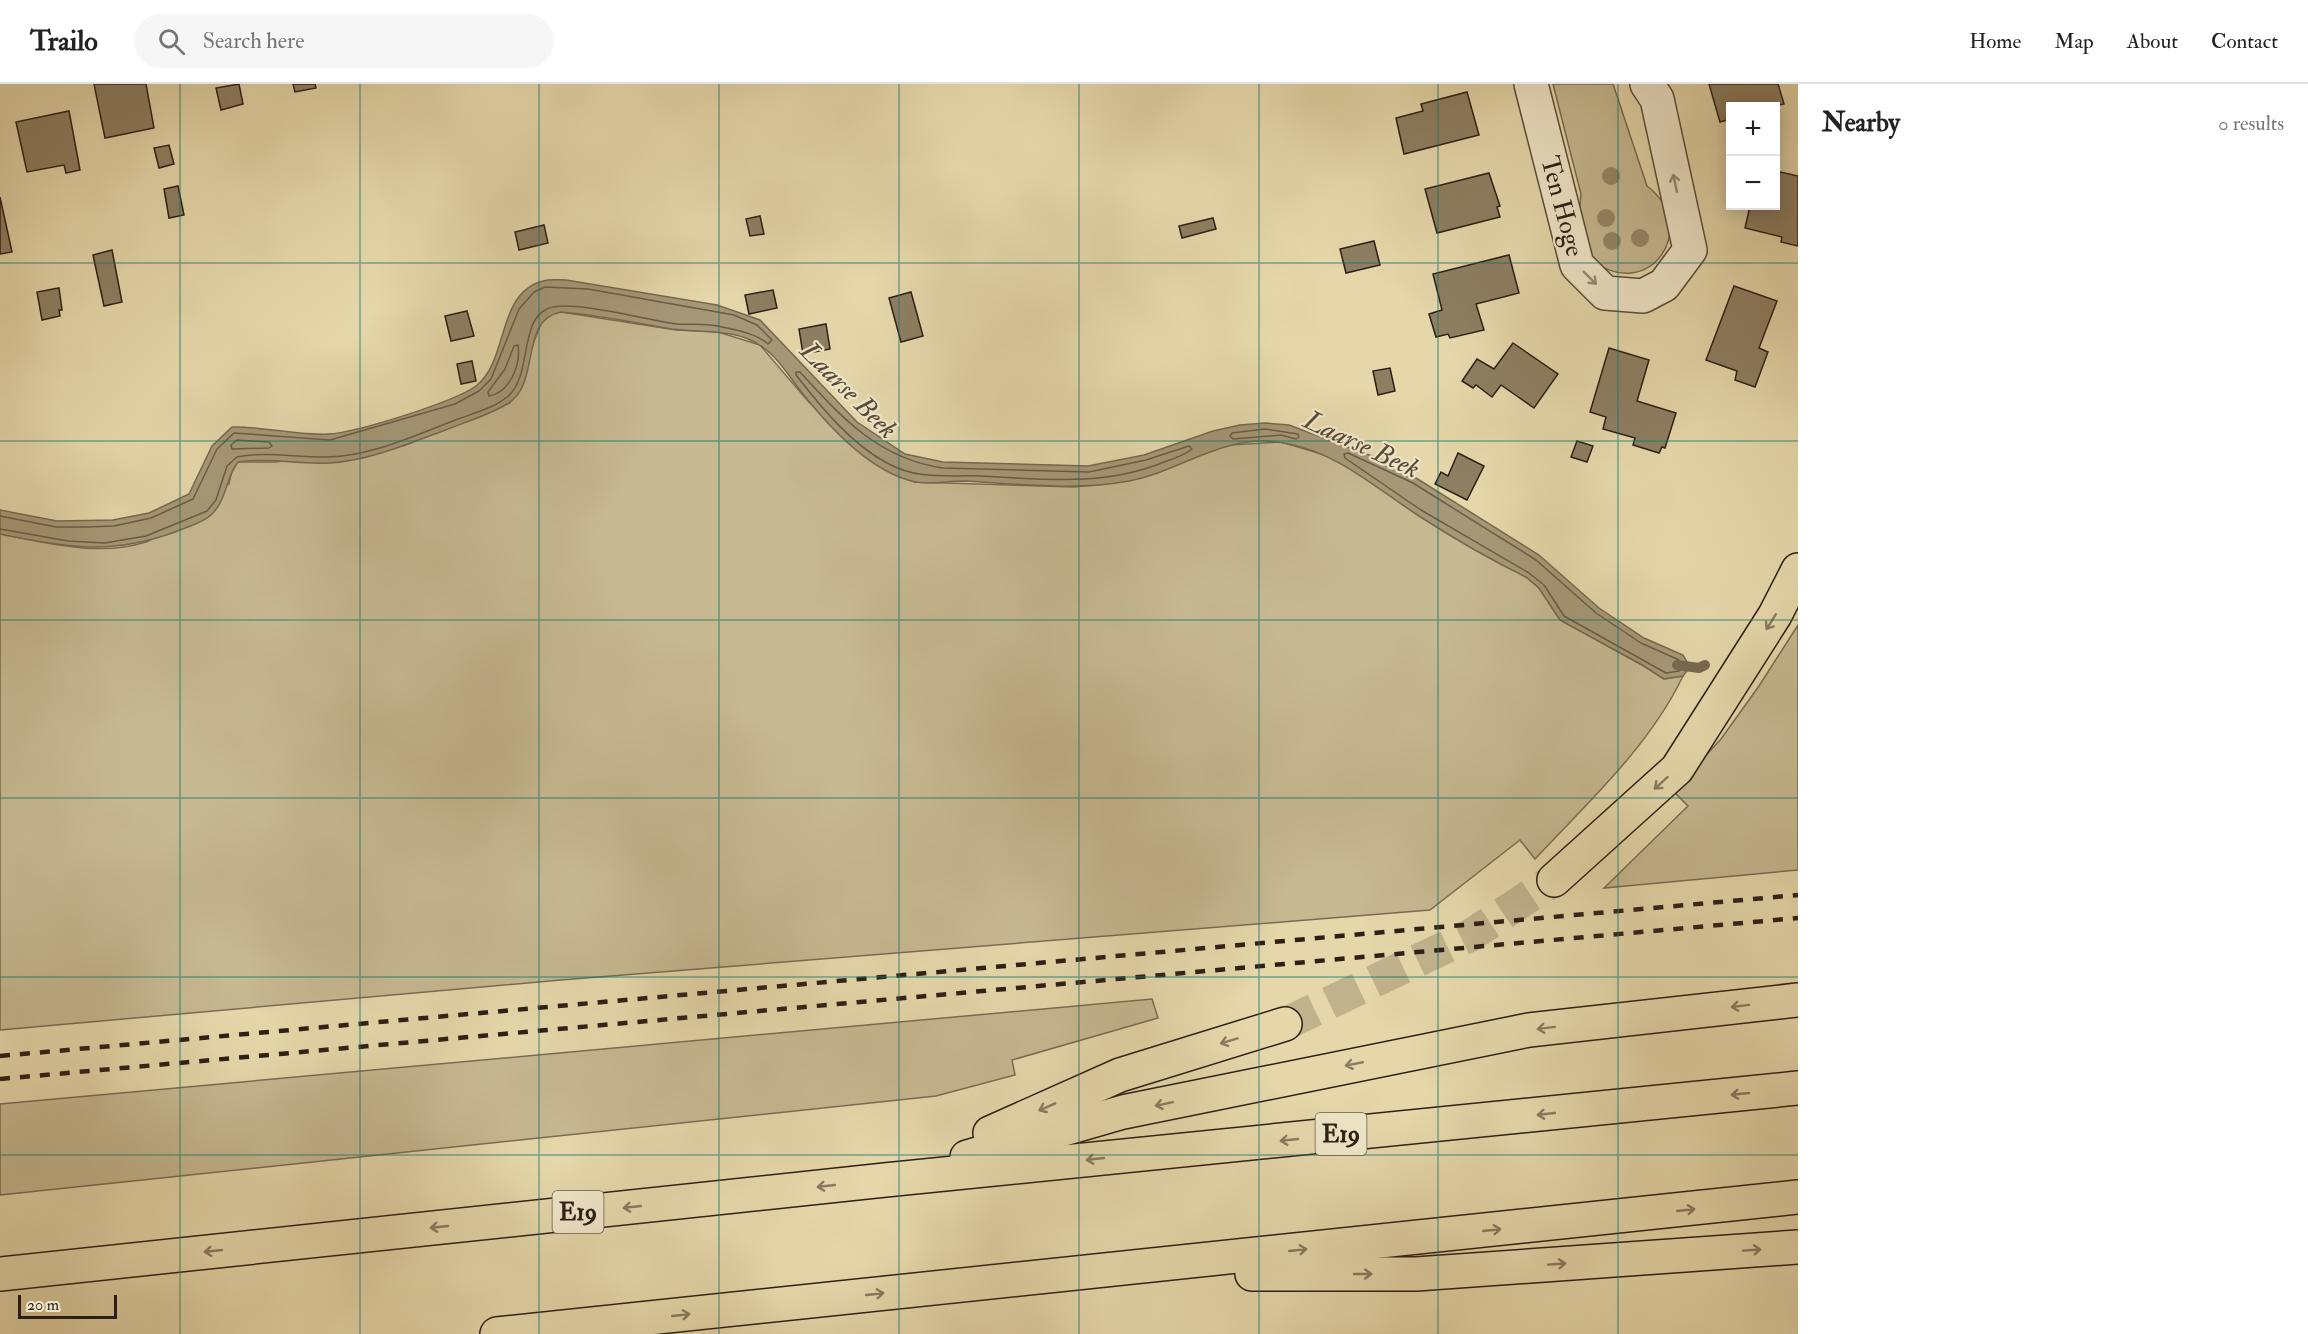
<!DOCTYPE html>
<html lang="en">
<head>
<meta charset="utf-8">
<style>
	body { margin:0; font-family:"IM FELL Double Pica",serif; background:#f6f6f6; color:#222 }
	.controls { position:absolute; right:18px; top:18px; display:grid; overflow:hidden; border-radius:0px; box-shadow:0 3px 15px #0003 }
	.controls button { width:54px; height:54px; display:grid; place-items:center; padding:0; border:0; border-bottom:2px solid #e0e0e0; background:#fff; color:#222; font:30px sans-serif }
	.scale { position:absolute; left:18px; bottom:15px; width:99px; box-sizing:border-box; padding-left:6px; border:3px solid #2d1f15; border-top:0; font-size:16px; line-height:21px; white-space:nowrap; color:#2d1f15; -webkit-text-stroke:4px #eee5c8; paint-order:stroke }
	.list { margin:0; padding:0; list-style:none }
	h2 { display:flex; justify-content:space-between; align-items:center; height:78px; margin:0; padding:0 24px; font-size:26px }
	h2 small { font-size:20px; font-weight:400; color:#767676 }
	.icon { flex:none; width:33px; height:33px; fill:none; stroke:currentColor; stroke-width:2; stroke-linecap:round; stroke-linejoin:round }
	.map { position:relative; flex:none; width:1798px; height:1250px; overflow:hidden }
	header { display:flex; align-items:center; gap:36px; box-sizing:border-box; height:84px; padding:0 30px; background:#fff; border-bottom:2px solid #e0e0e0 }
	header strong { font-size:28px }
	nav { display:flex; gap:33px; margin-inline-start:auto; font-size:21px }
	.search { width:420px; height:54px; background:#f6f6f6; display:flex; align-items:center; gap:15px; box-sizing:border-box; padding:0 21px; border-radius:33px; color:#767676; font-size:22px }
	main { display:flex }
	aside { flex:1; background:#fff }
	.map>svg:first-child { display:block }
	.green { fill:#c6b891; stroke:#7a6c53; stroke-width:1.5 }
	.water { fill:#a69877; stroke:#766850; stroke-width:1.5 }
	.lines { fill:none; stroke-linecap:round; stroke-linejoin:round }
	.shore { stroke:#6a5c46; stroke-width:1.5 }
	.stream { stroke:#766850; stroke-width:10 }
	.building { fill:#8d7f62; stroke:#2d1f15; stroke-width:1.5 }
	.highway-tunnel { stroke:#c0b28c; stroke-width:33; stroke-dasharray:33 16; stroke-linecap:butt }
	.minor-casing { stroke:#5b4d3a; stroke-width:36 }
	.highway-casing { stroke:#2d1f15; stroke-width:36 }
	.minor { stroke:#eee5c8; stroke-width:33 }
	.highway { stroke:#e5d7aa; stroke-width:33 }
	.rail { stroke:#2d1f15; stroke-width:4.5; stroke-dasharray:10 10; stroke-linecap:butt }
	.tree { fill:#958769 }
	.oneway { stroke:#978c77 }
	.oneway2 { stroke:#897b60 }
	.grid { fill:none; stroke:#0f766e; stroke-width:1.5; stroke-opacity:0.55 }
	.labels { text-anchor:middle; stroke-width:4.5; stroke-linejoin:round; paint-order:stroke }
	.shield { fill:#eee5c8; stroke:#675a4b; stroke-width:1.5 }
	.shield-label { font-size:24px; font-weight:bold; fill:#2d1f15 }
	.street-label { font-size:26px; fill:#2d1f15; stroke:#eee5c8 }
	.water-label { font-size:27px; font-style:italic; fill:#574937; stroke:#eee5c8 }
</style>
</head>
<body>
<header>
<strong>Trailo</strong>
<div class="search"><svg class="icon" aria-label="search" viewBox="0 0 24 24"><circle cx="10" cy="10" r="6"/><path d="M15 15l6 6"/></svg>Search here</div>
<nav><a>Home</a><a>Map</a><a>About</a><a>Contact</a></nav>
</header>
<main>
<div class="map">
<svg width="1798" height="1250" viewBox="0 0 1798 1250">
	<rect width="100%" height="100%" fill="#e5d7aa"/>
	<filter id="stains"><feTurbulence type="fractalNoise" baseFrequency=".00333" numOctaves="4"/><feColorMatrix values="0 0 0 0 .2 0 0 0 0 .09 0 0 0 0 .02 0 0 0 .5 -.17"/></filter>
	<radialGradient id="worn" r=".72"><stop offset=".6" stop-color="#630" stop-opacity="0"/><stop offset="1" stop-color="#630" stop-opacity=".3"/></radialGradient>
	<g class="green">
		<path d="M 1553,0 L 1613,0 L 1647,102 C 1701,143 1650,219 1593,177 L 1579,133 L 1581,110 Z"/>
		<path d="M 561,228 L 676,246 L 718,248 L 760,261 L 807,316 L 857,366 L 883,384 L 914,398 L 1074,403 L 1105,400 L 1132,396 L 1205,368 L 1230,361 L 1281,358 L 1325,371 L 1352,384 L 1418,431 L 1526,493 L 1539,504 L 1560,536 L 1644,582 L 1664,595 L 1683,592 C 1649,663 1588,718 1535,775 L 1520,756 L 1430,826 L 561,896 L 0,946 L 0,450 C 47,459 99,473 146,458 C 163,452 212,412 229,400 L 232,385 L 238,378 L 275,378 L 403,362 L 510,319 L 542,237 L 549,230 Z"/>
		<polygon points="1798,541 1798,786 1604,804 1688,722 1673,707 1721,655 1759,602"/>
		<polygon points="1152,915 1158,934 1012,976 1015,991 936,1012 0,1111 0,1020"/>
	</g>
	<path class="water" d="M 566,196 L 717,221 L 760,236 L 857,338 L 905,370 L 943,378 L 1088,382 L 1144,371 L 1213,347 L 1240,341 L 1265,339 L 1289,341 L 1385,377 L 1416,394 L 1539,471 L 1599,524 L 1644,554 L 1683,571 L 1690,583 L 1683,592 L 1664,595 L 1644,582 L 1560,536 L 1539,504 L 1526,493 C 1489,475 1453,454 1419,432 C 1374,403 1337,368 1284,359 C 1225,348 1182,387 1129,397 C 1075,407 1019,400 964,397 C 948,397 931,401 916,398 C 871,389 830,344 803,310 C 791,295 778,273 761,262 C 736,244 701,249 672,245 C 635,239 599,231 561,228 C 518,236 542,300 507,320 C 489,331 468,337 448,345 C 410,359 371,376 330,379 C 300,381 268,373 238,378 C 226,393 227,415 212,430 C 204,439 186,443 175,448 C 109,472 67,463 0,450 L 0,426 L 57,437 L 113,436 L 149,429 L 189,410 L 212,362 L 232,343 C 264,342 296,352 328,350 C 355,349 454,318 476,302 C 509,277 496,209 543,197 C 550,195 558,196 566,196 Z"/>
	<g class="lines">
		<g class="shore">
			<path d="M 518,261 C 521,280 510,309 489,312 L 488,308 L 505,285 L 514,262 Z"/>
			<path d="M 796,288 L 800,288 C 842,334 879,375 943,384 L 1089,388 L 1146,376 L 1189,362 L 1192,365 C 1185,371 1173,375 1164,378 C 1104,403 1042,395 980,392 C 947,391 917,396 887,379 C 851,360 821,323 796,291 Z"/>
			<polygon points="1265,345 1298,350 1299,353 1296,355 1281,351 1233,355 1230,352 1232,349"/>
			<polygon points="237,356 269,358 272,362 269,364 232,365 231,361"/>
			<polygon points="1348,369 1413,399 1536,476 1596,529 1641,559 1679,576 1682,584 1679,587 1666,589 1564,532 1544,501 1529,489 1421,426 1345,374 1344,370"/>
			<path d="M 0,432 L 56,443 L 86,443 L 114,442 L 151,434 L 193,415 L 217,365 L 234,349 L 330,356 L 455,320 L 479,307 L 491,295 L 519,225 L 534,208 L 545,203 L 588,205 L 734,231 L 757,241 L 772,256 L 768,260 C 757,250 737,246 722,243 C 708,239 692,241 677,240 C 649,237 570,214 547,225 C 519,237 532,294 507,313 C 494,324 474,329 458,335 C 416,351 372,372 327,373 C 298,374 266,367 237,373 L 227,382 L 216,416 L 207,427 L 146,452 L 105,459 L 68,457 L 0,445"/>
		</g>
		<polyline class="stream" points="1677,581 1699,584 1705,581"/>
	</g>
	<g class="building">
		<polygon points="94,0 146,0 154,44 105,54"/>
		<polygon points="239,0 243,20 221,26 216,4"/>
		<polygon points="293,0 315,0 316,4 295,8"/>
		<polygon points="1709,0 1778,0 1784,20 1774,22 1730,22 1730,35 1720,38"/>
		<polygon points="1467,8 1479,51 1404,70 1396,34 1423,27 1421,20"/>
		<polygon points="69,27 80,86 66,89 64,81 27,88 16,38"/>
		<polygon points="169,61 174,80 159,84 154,64"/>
		<polygon points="1776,87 1798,92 1798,162 1781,158 1782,153 1745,144 1750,122 1776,122"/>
		<polygon points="1489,89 1500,122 1497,123 1500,133 1437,149 1425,105"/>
		<polygon points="178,102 184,131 169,134 164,105"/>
		<polygon points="0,113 12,168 0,170"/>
		<polygon points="760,132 764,150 750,152 746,135"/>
		<polygon points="1213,134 1216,145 1182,154 1179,142"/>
		<polygon points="544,141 548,159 519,166 515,148"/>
		<polygon points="1374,157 1380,181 1346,189 1340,165"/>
		<polygon points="112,166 122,218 104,222 93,171"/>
		<polygon points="1509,171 1519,209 1476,220 1484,246 1450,254 1448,250 1436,253 1429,230 1442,226 1433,190"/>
		<polygon points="1734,202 1777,217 1759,264 1768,268 1755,303 1735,296 1737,287 1706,276"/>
		<polygon points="59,204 62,226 59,226 60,232 42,236 37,208"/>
		<polygon points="773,206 777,224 749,230 745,211"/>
		<polygon points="911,208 923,252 901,258 889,214"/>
		<polygon points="467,227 474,252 451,257 445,232"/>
		<polygon points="826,240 830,265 803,270 799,245"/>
		<polygon points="1513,259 1558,290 1534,324 1501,301 1492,313 1476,301 1473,304 1462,297 1477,275 1494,285"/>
		<polygon points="1609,264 1649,276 1637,317 1676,329 1665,364 1662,363 1659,369 1633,361 1635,354 1603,345 1606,333 1590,328"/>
		<polygon points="472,277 476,297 461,300 457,280"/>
		<polygon points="1390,284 1395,307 1378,311 1373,287"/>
		<polygon points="1577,357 1593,362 1587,378 1571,373"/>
		<polygon points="1458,369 1484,382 1467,416 1435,400 1441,388 1448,392"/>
	</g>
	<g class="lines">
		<polyline class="highway-tunnel" points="1285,940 1471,851 1554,796"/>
		<defs>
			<polyline id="minor" points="1531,0 1577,181 1605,209 1643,212 1664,201 1690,166 1657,15 1647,0"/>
			<g id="highway">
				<polyline points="1554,796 1677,685 1775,531 1798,486"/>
				<polyline points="990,1049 1120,991 1285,940"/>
				<polyline points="967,1073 1123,1028 1529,946 1798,916"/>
				<polyline points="0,1190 885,1096 1798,1004"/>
				<polyline points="1252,1190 1416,1190 1798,1163"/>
				<polyline points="497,1250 1798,1113"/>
			</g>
		</defs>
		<use href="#minor" class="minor-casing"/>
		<use href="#highway" class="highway-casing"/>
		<use href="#minor" class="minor"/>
		<use href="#highway" class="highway"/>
		<g class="rail">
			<polyline points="0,972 1798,811"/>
			<polyline points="0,995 1798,834"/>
		</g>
	</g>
	<g class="tree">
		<circle cx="1611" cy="92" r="9"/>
		<circle cx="1606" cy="134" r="9"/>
		<circle cx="1640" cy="154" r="9"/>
		<circle cx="1612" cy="157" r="9"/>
	</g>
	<defs><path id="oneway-shaft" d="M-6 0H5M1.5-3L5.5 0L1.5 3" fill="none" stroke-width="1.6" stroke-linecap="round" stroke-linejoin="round" transform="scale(1.5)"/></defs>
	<g class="oneway">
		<use href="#oneway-shaft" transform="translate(1675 99) rotate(-102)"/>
		<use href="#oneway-shaft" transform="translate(1590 194) rotate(45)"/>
	</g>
	<g class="oneway2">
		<use href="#oneway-shaft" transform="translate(1771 538) rotate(122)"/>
		<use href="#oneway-shaft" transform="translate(1661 699) rotate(138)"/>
		<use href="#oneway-shaft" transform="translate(1740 922) rotate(173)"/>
		<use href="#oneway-shaft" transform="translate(1546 944) rotate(173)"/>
		<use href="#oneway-shaft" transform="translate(1229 957) rotate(163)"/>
		<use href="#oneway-shaft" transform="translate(1354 980) rotate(169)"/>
		<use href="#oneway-shaft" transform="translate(1740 1010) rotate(174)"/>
		<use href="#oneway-shaft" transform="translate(1164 1020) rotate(168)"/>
		<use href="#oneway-shaft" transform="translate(1047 1023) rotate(156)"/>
		<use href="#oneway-shaft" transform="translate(1546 1030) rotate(174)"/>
		<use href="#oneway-shaft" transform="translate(1289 1056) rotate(174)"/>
		<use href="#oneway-shaft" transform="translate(1095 1075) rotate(174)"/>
		<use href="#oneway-shaft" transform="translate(826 1102) rotate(174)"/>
		<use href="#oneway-shaft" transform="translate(632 1123) rotate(174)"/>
		<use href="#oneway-shaft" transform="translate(1686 1126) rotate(-6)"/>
		<use href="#oneway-shaft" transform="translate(439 1143) rotate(174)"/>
		<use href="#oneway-shaft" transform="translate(1492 1146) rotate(-6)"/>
		<use href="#oneway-shaft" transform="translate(1298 1166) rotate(-6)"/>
		<use href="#oneway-shaft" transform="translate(1752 1166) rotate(-4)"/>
		<use href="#oneway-shaft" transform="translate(213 1167) rotate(174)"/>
		<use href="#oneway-shaft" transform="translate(1557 1180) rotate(-4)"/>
		<use href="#oneway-shaft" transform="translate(1363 1190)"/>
		<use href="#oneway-shaft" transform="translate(875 1210) rotate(-6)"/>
		<use href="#oneway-shaft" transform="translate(681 1231) rotate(-6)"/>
	</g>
	<path class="grid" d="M 180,0 L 180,1250M 360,0 L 360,1250M 539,0 L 539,1250M 719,0 L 719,1250M 899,0 L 899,1250M 1079,0 L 1079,1250M 1259,0 L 1259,1250M 1438,0 L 1438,1250M 1618,0 L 1618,1250M 0,179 L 1798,179M 0,357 L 1798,357M 0,536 L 1798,536M 0,714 L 1798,714M 0,893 L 1798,893M 0,1071 L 1798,1071"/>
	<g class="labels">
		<g class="shield">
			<rect x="1315.5" y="1029" width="51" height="42" rx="4.5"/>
			<rect x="552.5" y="1107" width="51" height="42" rx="4.5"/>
		</g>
		<g class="shield-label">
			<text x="1341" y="1058">E19</text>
			<text x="578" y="1136">E19</text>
		</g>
		<g class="street-label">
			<text transform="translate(1563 122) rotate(75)" y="9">Ten Hoge</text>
		</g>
		<g class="water-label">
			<text transform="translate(849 306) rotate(45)" y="9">Laarse Beek</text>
			<text transform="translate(1362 360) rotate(25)" y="9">Laarse Beek</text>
		</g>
	</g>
	<rect width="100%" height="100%" filter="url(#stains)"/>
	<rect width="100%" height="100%" fill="url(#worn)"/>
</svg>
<div class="controls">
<button>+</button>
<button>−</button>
</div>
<div class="scale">20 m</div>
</div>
<aside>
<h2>Nearby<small>0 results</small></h2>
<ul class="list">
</ul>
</aside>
</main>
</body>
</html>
